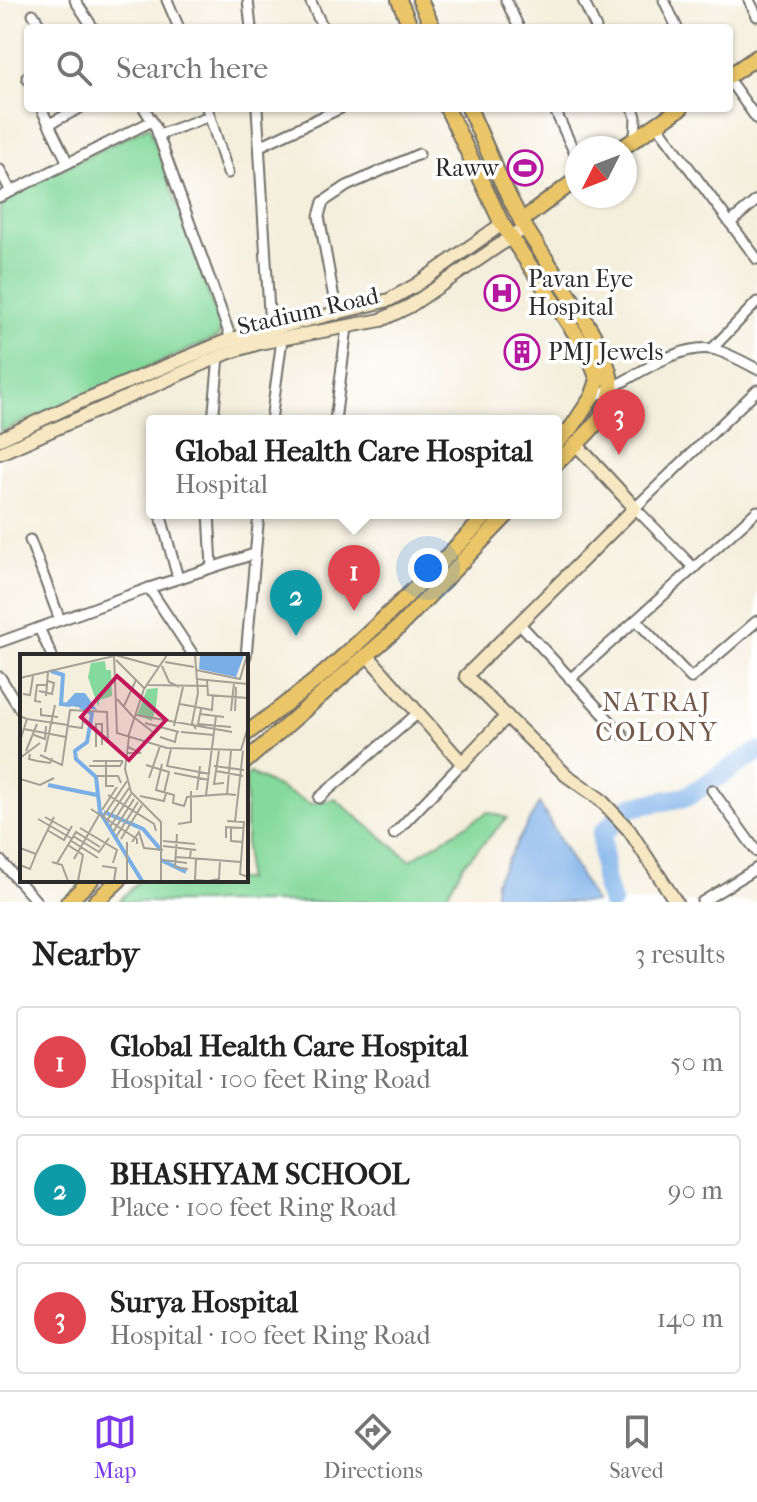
<!DOCTYPE html>
<html lang="en">
<head>
<meta charset="utf-8">
<style>
	body { margin:0; font-family:"IM FELL French Canon",serif; background:#f2f2f2; color:#222 }
	.compass { position:absolute; left:565px; top:136px; width:72px; height:72px; border-radius:50%; background:#fff; box-shadow:0 2px 6px #0004; rotate:228deg }
	.you { position:absolute; left:428px; top:568px; width:28px; height:28px; margin:-20px; border:6px solid #fff; border-radius:50%; background:#1a73e8; box-shadow:0 0 0 12px #1a73e833 }
	.badge { display:grid; place-items:center; width:52px; height:52px; border-radius:50%; background:#7c3aed; color:#fff; font-size:26px; font-weight:700 }
	.pin { position:absolute; translate:-50% -66px; filter:drop-shadow(0 2px 4px #0008) }
	.pin::after { content:''; position:absolute; top:42px; width:28px; height:24px; background:inherit; clip-path:polygon(0 0,100% 0,50% 100%) }
	.popup { position:absolute; left:146px; top:415px; width:416px; height:104px; box-sizing:border-box; display:grid; place-content:center; border-radius:8px; background:#fff; filter:drop-shadow(0 2px 6px #0005); font-size:26px; white-space:nowrap; color:#767676 }
	.popup b { font-size:30px; color:#222 }
	.popup::after { content:''; position:absolute; left:50%; top:100%; margin-left:-16px; border:16px solid transparent; border-top-color:#fff }
	.list { margin:0; padding:0; list-style:none }
	h2 { display:flex; justify-content:space-between; align-items:center; height:104px; margin:0; padding:0 32px; font-size:34px }
	h2 small { font-size:26px; font-weight:400; color:#767676 }
	.list li { display:grid; grid-template-columns:52px 1fr auto; gap:24px; align-items:center; box-sizing:border-box; height:112px; margin:0 16px 16px; padding:0 16px; border:2px solid #e0e0e0; border-radius:8px }
	.list b { display:block; font-size:30px; white-space:nowrap }
	.list p { margin:0; font-size:26px; white-space:nowrap; color:#767676 }
	.list em { font-size:26px; font-style:normal; color:#767676 }
	.icon { flex:none; width:44px; height:44px; fill:none; stroke:currentColor; stroke-width:2; stroke-linecap:round; stroke-linejoin:round }
	.map { position:relative; flex:none; width:757px; height:902px; overflow:hidden }
	.search { position:absolute; background:#fff; box-shadow:0 2px 6px #0004; left:24px; right:24px; top:24px; height:88px; display:flex; align-items:center; gap:20px; box-sizing:border-box; padding:0 28px; border-radius:8px; color:#767676; font-size:30px }
	.sheet { height:488px; background:#fff }
	nav { display:flex; justify-content:space-around; align-items:center; box-sizing:border-box; height:112px; border-top:2px solid #e0e0e0; background:#fff; font-size:22px; color:#767676 }
	nav a { display:grid; justify-items:center; gap:4px }
	nav .on { color:#7c3aed }
	.map>svg:first-child { display:block }
	.green { fill:#85d99c; stroke:#588264; stroke-width:2 }
	.water { fill:#79aee7; stroke:#526c89; stroke-width:2 }
	.lines { fill:none; stroke-linecap:round; stroke-linejoin:round }
	.river { stroke:#79aee7; stroke-width:20 }
	.street-casing { stroke:#716f69; stroke-width:13 }
	.secondary-casing { stroke:#716f69; stroke-width:16 }
	.primary-casing { stroke:#716f69; stroke-width:18 }
	.street { stroke:#fff; stroke-width:9 }
	.secondary { stroke:#f7e8c3; stroke-width:12 }
	.primary { stroke:#ebc669; stroke-width:14 }
	.labels { text-anchor:middle; stroke-width:7; stroke-linejoin:round; paint-order:stroke }
	.poi-label { font-size:24px; fill:#2b2b2b; stroke:#fff; text-anchor:start }
	.street-label { font-size:24px; fill:#2b2b2b; stroke:#fff }
	.neighbourhood-label { font-size:26px; letter-spacing:2px; fill:#745849; stroke:#fff }
	.inset-river { fill:none; stroke:#79aee7; stroke-width:4 }
	.inset-road { fill:none; stroke:#a4a095; stroke-width:2 }
	.view { fill:#c2185b; fill-opacity:0.15; stroke:#c2185b; stroke-width:4 }
	.inset-edge { fill:none; stroke:#2b2b2b; stroke-width:4 }
</style>
</head>
<body>
<div class="map">
<svg width="757" height="902" viewBox="0 0 757 902">
	<rect width="100%" height="100%" fill="#fff"/>
	<filter id="ink" filterUnits="userSpaceOnUse"><feTurbulence type="fractalNoise" baseFrequency=".0125" numOctaves="2"/><feDisplacementMap in="SourceGraphic" scale="16" xChannelSelector="R" yChannelSelector="G"/><feConvolveMatrix kernelMatrix="1 2 1 2 8 2 1 2 1" color-interpolation-filters="sRGB"/></filter>
	<filter id="wash" filterUnits="userSpaceOnUse"><feTurbulence type="fractalNoise" baseFrequency=".006" numOctaves="4" result="noise"/><feDisplacementMap in="SourceGraphic" scale="32" xChannelSelector="R" yChannelSelector="G"/><feGaussianBlur stdDeviation="1.8" result="paint"/><feColorMatrix in="noise" values="0 0 0 0 0 0 0 0 0 0 0 0 0 0 0 0 0 1.4 0 .05"/><feComposite in="paint" operator="in"/></filter>
	<g filter="url(#wash)">
		<rect width="100%" height="100%" fill="#f4eedc"/>
		<g class="green">
			<polygon points="149,126 221,330 218,337 0,432 0,199"/>
			<polygon points="250,773 311,804 335,799 410,860 488,812 507,818 463,865 443,902 118,902 140,880 246,880 246,777"/>
		</g>
		<polygon class="water" points="539,803 595,902 495,902 495,882"/>
		<g class="lines">
			<polyline class="river" points="611,902 604,878 602,834 630,807 686,797 757,752"/>
		</g>
	</g>
	<g filter="url(#ink)">
		<g class="lines">
			<defs>
				<g id="street">
					<polyline points="75,0 93,28"/>
					<polyline points="167,0 179,28"/>
					<polyline points="248,0 251,28"/>
					<polyline points="310,0 323,28"/>
					<polyline points="506,0 519,28"/>
					<polyline points="583,0 596,28"/>
					<polyline points="664,0 677,28"/>
					<polyline points="749,0 757,16"/>
					<polyline points="33,14 42,28"/>
					<polyline points="27,77 28,80"/>
					<polyline points="729,80 757,119"/>
					<polyline points="41,108 68,163"/>
					<polyline points="144,108 155,126 233,344"/>
					<polyline points="207,108 228,173"/>
					<polyline points="257,108 270,329"/>
					<polyline points="554,108 577,158"/>
					<polyline points="633,108 636,117 635,139"/>
					<polyline points="49,124 80,108"/>
					<polyline points="657,125 757,259"/>
					<polyline points="158,135 210,116"/>
					<polyline points="260,146 341,108"/>
					<polyline points="0,170 11,192"/>
					<polyline points="0,197 152,121"/>
					<polyline points="730,223 757,200"/>
					<polyline points="337,315 319,216 323,202 347,186 419,154"/>
					<polyline points="712,349 757,302"/>
					<path d="M 592,397 C 627,384 674,343 712,349 C 726,352 744,362 757,369"/>
					<polyline points="213,421 219,356"/>
					<polyline points="271,421 282,339"/>
					<polyline points="335,421 347,327"/>
					<polyline points="757,511 636,620 691,678 757,621"/>
					<polyline points="160,513 178,578"/>
					<polyline points="209,513 212,567"/>
					<polyline points="30,540 60,620"/>
					<polyline points="694,568 635,508 757,390"/>
					<polyline points="149,588 194,656"/>
					<polyline points="519,623 623,735"/>
					<polyline points="39,628 52,656"/>
					<polyline points="0,642 149,588 254,554"/>
					<polyline points="246,656 259,513"/>
					<polyline points="0,677 22,712"/>
					<polyline points="570,679 636,620"/>
					<polyline points="712,790 757,852"/>
					<polyline points="319,798 418,713"/>
					<polyline points="394,834 462,763"/>
					<polyline points="0,860 37,902"/>
					<polyline points="702,902 757,868"/>
				</g>
				<g id="secondary">
					<polyline points="0,439 75,404 231,339 389,300 416,285 502,224"/>
					<polyline points="576,444 635,508 466,676 566,775 600,799 629,830 676,902"/>
					<polyline points="0,453 230,352 259,343 381,320 410,306 526,227"/>
					<polyline points="368,656 462,763 507,716"/>
				</g>
				<g id="primary">
					<polyline points="399,0 411,28"/>
					<polyline points="420,0 433,28"/>
					<polyline points="729,76 757,57"/>
					<polyline points="447,108 502,224 587,351 598,380 592,397 572,427 556,444"/>
					<path d="M 469,108 C 486,146 501,184 521,220 C 541,257 618,354 611,392 C 606,422 576,443 556,464"/>
					<polyline points="622,148 681,108"/>
					<polyline points="521,221 577,179"/>
					<path d="M 246,734 C 274,712 303,692 329,669 C 385,620 437,567 489,513"/>
					<polyline points="246,761 398,628 509,513"/>
					<polyline points="68,902 91,880"/>
					<polyline points="95,902 119,880"/>
				</g>
			</defs>
			<use href="#street" class="street-casing"/>
			<use href="#secondary" class="secondary-casing"/>
			<use href="#primary" class="primary-casing"/>
			<use href="#street" class="street"/>
			<use href="#secondary" class="secondary"/>
			<use href="#primary" class="primary"/>
		</g>
	</g>
	<defs>
		<symbol id="stadium-ring" viewBox="-11 -11 22 22"><circle r="9.5" fill="#fff" stroke="#b5179e" stroke-width="1.5"/><path d="M0-5a6.5 5 0 1 0 0 10a6.5 5 0 1 0 0-10ZM-3.5-1.8h7v3.6h-7Z" fill="#b5179e"/></symbol>
		<symbol id="hospital-ring" viewBox="-11 -11 22 22"><circle r="9.5" fill="#fff" stroke="#b5179e" stroke-width="1.5"/><path d="M-5-5h3v3.5h4V-5h3V5h-3V1.5h-4V5h-3Z" fill="#b5179e"/></symbol>
		<symbol id="building-ring" viewBox="-11 -11 22 22"><circle r="9.5" fill="#fff" stroke="#b5179e" stroke-width="1.5"/><path d="M-4-6H4V6H1V3H-1V6H-4ZM-2.5-4.3h1.7v1.8h-1.7ZM.8-4.3h1.7v1.8H.8ZM-2.5-1h1.7V.8h-1.7ZM.8-1h1.7V.8H.8Z" fill="#b5179e"/></symbol>
	</defs>
	<g fill-rule="evenodd">
		<use href="#stadium-ring" x="505" y="148" width="40" height="40"/>
		<use href="#hospital-ring" x="482" y="273" width="40" height="40"/>
		<use href="#building-ring" x="502" y="332" width="40" height="40"/>
	</g>
	<g class="labels">
		<g class="poi-label">
			<text x="499" y="176" text-anchor="end">Raww</text>
			<text x="528" y="287">Pavan Eye<tspan x="528" dy="28">Hospital</tspan></text>
			<text x="548" y="360">PMJ Jewels</text>
		</g>
		<g class="street-label">
			<text transform="translate(308 311) rotate(-13)" y="8">Stadium Road</text>
		</g>
		<g class="neighbourhood-label">
			<text x="657" y="711">NATRAJ<tspan x="657" dy="30">COLONY</tspan></text>
		</g>
	</g>
	<g transform="translate(20 654)">
		<rect width="228" height="228" fill="#f4eedc"/>
		<path d="M 85,7 L 86,16 L 91,16 L 92,42 L 80,46 L 78,53 L 68,23 L 71,9 ZM 138,34 L 136,53 L 132,67 L 117,61 L 127,35 Z" fill="#85d99c"/>
		<path d="M 180,1 L 224,1 L 216,23 L 179,15 ZM 55,39 L 65,39 L 77,56 L 44,51 Z" fill="#79aee7"/>
		<path class="inset-river" d="M 31,17 L 43,21 L 41,50 L 51,51M 60,52 L 72,60 L 67,88 L 55,97 L 56,105 L 76,123 L 80,158 L 122,227M 28,131 L 77,141M 84,158 L 123,175 L 141,196M 141,206 L 166,218"/>
		<path class="inset-road" d="M 95,1 L 139,13M 175,1 L 178,39 L 172,69 L 176,75M 94,2 L 97,79 L 147,94 L 221,96 L 228,73M 96,6 L 125,35M 145,8 L 174,13M 142,12 L 149,28 L 159,33M 176,16 L 220,25 L 227,1M 0,24 L 94,2M 176,25 L 228,30M 187,27 L 188,41 L 228,44M 128,31 L 188,32M 19,37 L 32,40 L 34,29 L 28,27M 3,40 L 10,41 L 13,22M 26,42 L 28,18M 97,45 L 114,64M 21,48 L 15,47 L 17,31 L 28,31M 160,50 L 192,56 L 193,41M 104,52 L 116,26M 21,54 L 21,61 L 38,63M 181,55 L 178,70 L 211,73M 211,57 L 214,29M 215,57 L 216,33M 180,60 L 204,63M 116,61 L 212,78M 0,62 L 7,65 L 0,87M 115,64 L 134,79 L 137,74M 7,65 L 48,71M 125,69 L 159,78M 48,72 L 62,74 L 64,58M 154,72 L 163,33M 4,75 L 46,83M 161,78 L 194,81M 14,81 L 25,85 L 26,72M 108,83 L 124,35 L 147,1M 109,83 L 105,115 L 111,138 L 141,168 L 141,227M 140,83 L 155,88 L 157,78M 76,93 L 76,70 L 82,70 L 82,91M 151,95 L 147,112 L 190,120M 6,97 L 17,70M 199,97 L 194,130 L 204,129M 211,97 L 207,140 L 216,141M 25,98 L 35,51M 107,99 L 121,99 L 108,93M 10,100 L 9,105 L 17,107 L 30,109 L 32,104M 20,101 L 42,111 L 50,56 L 87,58 L 88,89M 0,104 L 20,89M 73,107 L 103,107M 86,107 L 86,132 L 94,132M 142,110 L 136,136 L 154,141 L 153,149 L 164,152 L 167,143 L 207,140M 126,111 L 149,118 L 144,139M 69,112 L 100,112 L 103,107M 194,112 L 224,116M 196,117 L 223,122M 154,119 L 189,126M 77,122 L 98,122 L 101,129M 129,124 L 140,92M 0,125 L 20,131 L 34,124M 177,136 L 180,112M 88,141 L 134,170 L 136,177M 186,141 L 196,62M 120,142 L 144,147 L 146,139M 71,155 L 117,185 L 117,190M 82,156 L 97,133M 25,163 L 50,177M 83,163 L 107,127M 18,165 L 51,184M 207,167 L 224,168 L 220,220 L 228,223M 86,168 L 109,134M 215,168 L 223,97M 158,170 L 171,168 L 171,137M 90,173 L 111,140M 211,173 L 211,187 L 223,188M 60,174 L 97,196 L 93,209M 27,176 L 44,186 L 52,172M 93,178 L 114,145M 157,180 L 155,213 L 168,215M 53,182 L 79,198 L 89,184M 96,183 L 118,148M 206,184 L 206,173 L 224,174M 101,185 L 122,151M 50,186 L 78,204M 143,187 L 175,190M 112,188 L 119,178 L 124,194 L 143,196M 48,191 L 63,201 L 58,227M 143,192 L 176,196M 0,194 L 16,200 L 34,163M 155,203 L 170,204 L 171,195M 170,204 L 221,208M 54,205 L 79,161M 176,205 L 175,226 L 188,227 L 199,225 L 200,206M 143,206 L 167,209M 32,208 L 42,211 L 48,227M 37,209 L 56,178 L 80,193M 0,211 L 10,215 L 16,200M 82,212 L 96,214 L 94,227M 107,227 L 107,188"/>
		<path class="view" d="M 97,22 L 146,66 L 109,106 L 61,63 Z"/>
		<rect width="228" height="228" class="inset-edge"/>
	</g>
</svg>
<svg class="compass" viewBox="-18 -18 36 36"><path d="M0-13l5 13h-10z" fill="#e53935"/><path d="M0 13l5-13h-10z" fill="#767676"/></svg>
<div class="you"></div>
<div class="pin badge" style="left:354px;top:611px;background:#e0444e">1</div>
<div class="popup"><b>Global Health Care Hospital</b>Hospital</div>
<div class="pin badge" style="left:296px;top:636px;background:#0f9aa8">2</div>
<div class="pin badge" style="left:619px;top:455px;background:#e0444e">3</div>
<div class="search"><svg class="icon" aria-label="search" viewBox="0 0 24 24"><circle cx="10" cy="10" r="6"/><path d="M15 15l6 6"/></svg>Search here</div>
</div>
<section class="sheet">
<h2>Nearby<small>3 results</small></h2>
<ul class="list">
<li><span class="badge" style="background:#e0444e">1</span><div><b>Global Health Care Hospital</b><p>Hospital · 100 feet Ring Road</p></div><em>50 m</em></li>
<li><span class="badge" style="background:#0f9aa8">2</span><div><b>BHASHYAM SCHOOL</b><p>Place · 100 feet Ring Road</p></div><em>90 m</em></li>
<li><span class="badge" style="background:#e0444e">3</span><div><b>Surya Hospital</b><p>Hospital · 100 feet Ring Road</p></div><em>140 m</em></li>
</ul>
</section>
<nav>
<a class="on"><svg class="icon" aria-label="map" viewBox="0 0 24 24"><path d="M3 6l6-2 6 2 6-2v14l-6 2-6-2-6 2zM9 4v14M15 6v14"/></svg>Map</a>
<a><svg class="icon" aria-label="directions" viewBox="0 0 24 24"><path d="M12 3l9 9-9 9-9-9zM9 14v-3h6M13 9l2 2-2 2"/></svg>Directions</a>
<a><svg class="icon" aria-label="saved" viewBox="0 0 24 24"><path d="M7 4h10v16l-5-4-5 4z"/></svg>Saved</a>
</nav>
</body>
</html>
